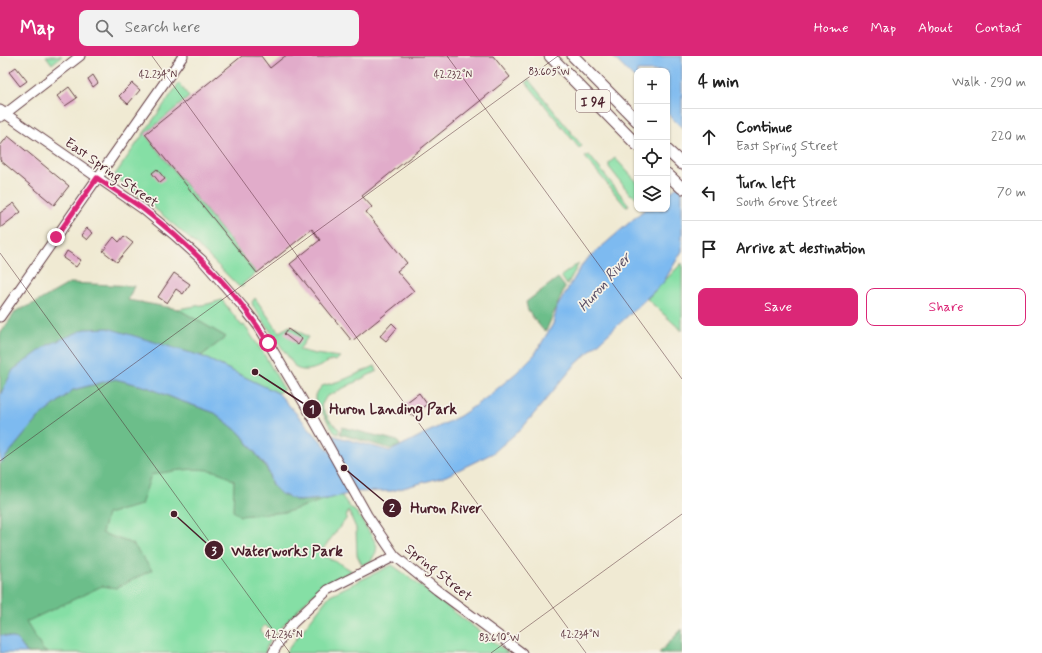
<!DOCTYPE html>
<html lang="en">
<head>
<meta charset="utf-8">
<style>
	body { margin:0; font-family:Mynerve,sans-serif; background:#f2f2f2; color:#222 }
	.controls { position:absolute; right:12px; top:12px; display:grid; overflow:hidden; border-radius:8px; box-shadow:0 1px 3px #0004 }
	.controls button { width:36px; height:36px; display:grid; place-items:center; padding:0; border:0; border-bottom:1px solid #e0e0e0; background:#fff; color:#222; font:20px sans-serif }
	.stop { position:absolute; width:12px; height:12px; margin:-9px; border:3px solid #db2777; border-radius:50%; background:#fff }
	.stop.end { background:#db2777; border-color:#fff; box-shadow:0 1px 4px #0008 }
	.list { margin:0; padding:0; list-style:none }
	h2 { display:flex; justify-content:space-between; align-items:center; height:52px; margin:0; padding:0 16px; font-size:17px }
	h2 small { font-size:13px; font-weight:400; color:#767676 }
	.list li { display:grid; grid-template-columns:26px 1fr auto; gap:12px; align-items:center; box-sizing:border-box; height:56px; padding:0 16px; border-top:1px solid #e0e0e0 }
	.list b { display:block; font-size:15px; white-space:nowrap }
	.list p { margin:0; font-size:13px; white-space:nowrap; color:#767676 }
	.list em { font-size:13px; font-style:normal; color:#767676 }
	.actions { display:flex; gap:8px; padding:12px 16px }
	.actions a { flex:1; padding:9px 0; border:1px solid #db2777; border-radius:8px; text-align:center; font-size:14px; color:#db2777 }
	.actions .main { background:#db2777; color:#fff }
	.icon { flex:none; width:22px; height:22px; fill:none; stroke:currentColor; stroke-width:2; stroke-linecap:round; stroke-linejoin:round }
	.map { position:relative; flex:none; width:682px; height:597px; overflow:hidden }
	header { display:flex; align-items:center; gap:24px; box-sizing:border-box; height:56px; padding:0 20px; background:#db2777; color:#fff }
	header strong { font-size:19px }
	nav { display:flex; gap:22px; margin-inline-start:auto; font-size:14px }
	.search { width:280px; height:36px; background:#f2f2f2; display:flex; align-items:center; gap:10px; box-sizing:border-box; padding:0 14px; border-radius:8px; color:#767676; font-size:15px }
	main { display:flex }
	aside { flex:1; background:#fff }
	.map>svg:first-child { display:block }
	.green { fill:#85dfa5; stroke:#687f68 }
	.forest { fill:#6cbe8a; stroke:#5b6e5a }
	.water { fill:#7dbaf0; stroke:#646c8e }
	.building { fill:#e1acca }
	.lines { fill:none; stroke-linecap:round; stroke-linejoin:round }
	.secondary-casing { stroke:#633d44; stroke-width:11 }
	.highway-casing { stroke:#633d44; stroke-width:13 }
	.secondary { stroke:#fff; stroke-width:9 }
	.highway { stroke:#fff; stroke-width:11 }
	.route { stroke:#db2777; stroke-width:5 }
	.ticks { fill:none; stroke:#4a1f2b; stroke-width:1; stroke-opacity:0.45 }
	.labels { text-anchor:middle; stroke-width:3.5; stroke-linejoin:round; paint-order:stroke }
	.shield { fill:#f7f3e8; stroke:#7e5f64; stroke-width:1 }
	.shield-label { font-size:13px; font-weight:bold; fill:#4a1f2b }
	.street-label { font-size:14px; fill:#4a1f2b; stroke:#f7f3e8 }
	.water-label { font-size:15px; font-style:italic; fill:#594e66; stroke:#f7f3e8 }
	.ticks-label { font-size:10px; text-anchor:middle; fill:#4a1f2b; stroke:#f7f3e8; stroke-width:3.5; stroke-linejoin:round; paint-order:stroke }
	.leader { fill:none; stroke:#4a1f2b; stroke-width:1.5 }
	.callout-dot { fill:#4a1f2b; stroke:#f7f3e8; stroke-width:1.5 }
	.mark-label { font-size:12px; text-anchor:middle; font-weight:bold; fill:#fff }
	.callout-label { font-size:15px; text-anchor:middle; font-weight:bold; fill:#4a1f2b; stroke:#f7f3e8; stroke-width:3.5; stroke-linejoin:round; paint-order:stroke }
</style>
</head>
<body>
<header>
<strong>Map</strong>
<div class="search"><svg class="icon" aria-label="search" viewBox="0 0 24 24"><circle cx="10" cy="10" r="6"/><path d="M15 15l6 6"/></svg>Search here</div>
<nav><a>Home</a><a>Map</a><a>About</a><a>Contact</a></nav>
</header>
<main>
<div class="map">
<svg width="682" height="597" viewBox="0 0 682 597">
	<rect width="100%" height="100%" fill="#f7f3e8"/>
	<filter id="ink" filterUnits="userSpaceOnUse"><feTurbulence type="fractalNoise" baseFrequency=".025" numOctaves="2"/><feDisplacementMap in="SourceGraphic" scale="8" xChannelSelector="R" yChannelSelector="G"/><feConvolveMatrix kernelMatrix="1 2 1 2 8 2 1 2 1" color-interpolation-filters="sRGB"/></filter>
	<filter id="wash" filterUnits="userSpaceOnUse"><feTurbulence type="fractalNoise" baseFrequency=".012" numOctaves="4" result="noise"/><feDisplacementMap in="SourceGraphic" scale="16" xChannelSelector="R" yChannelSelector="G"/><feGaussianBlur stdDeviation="0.9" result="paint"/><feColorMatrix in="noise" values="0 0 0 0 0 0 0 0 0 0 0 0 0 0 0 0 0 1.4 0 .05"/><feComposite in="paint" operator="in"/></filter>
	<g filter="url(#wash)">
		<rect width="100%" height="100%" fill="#f0ead3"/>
		<g class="green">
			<polygon points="46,0 62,0 52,8"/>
			<polygon points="529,24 582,90 579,92 526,26"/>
			<path d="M 179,27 L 189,41 L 145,78 L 256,217 L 243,228 L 243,230 L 240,231 L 236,228 C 198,188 157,153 114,120 Z"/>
			<polygon points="589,99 629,149 626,151 585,101"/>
			<polygon points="615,102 637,126 637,140 636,141 630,138 609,111 609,107"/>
			<polygon points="579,207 567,229 561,220"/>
			<polygon points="682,207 682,275 647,243"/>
			<path d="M 255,242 L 279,276 L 290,270 L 308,281 L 299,294 L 315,298 L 340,301 L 336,305 L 332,304 C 320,310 309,318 296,312 L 253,250 L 252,246 Z"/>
			<polygon points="222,244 242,270 244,269 262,295 284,333 278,337 201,300 226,281 178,253 208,248"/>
			<polygon points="375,310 377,315 326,341 321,350 330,365 339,373 338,378 334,376 315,344 315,339 322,330 343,324"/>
			<polygon points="38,362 327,443 341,439 349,450 357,457 373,482 377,490 376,496 371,505 362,509 357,499 356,472 348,454 346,463 319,498 341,508 352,515 327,527 314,537 277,576 273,576 265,569 260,575 271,585 267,590 265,597 27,597 17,583 0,579 0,408"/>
			<polygon points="392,509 402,516 508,597 285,597 330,539"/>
		</g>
		<g class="forest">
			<polygon points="558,222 565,231 546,275 543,274 528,255 526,246"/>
			<polygon points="70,227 134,230 128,244 178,253 226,281 201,300 155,287 48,289 14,314 0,339 0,278 16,255 35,247"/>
			<path d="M 115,323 L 147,331 L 178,344 L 215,357 L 241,378 L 267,413 L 272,429 L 298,445 L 327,443 L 287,456 L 240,460 L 233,455 L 234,425 C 230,423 227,420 223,418 C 202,409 172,415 151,419 L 141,449 L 107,458 L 102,477 L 133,488 L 152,514 L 116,532 L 102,530 L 26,566 L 43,594 L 48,597 L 27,597 L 17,583 L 0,579 L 0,408 L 38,362 L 73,334 Z"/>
			<polygon points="342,371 398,385 400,390 391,393 340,378"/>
			<polygon points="682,573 682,597 659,597"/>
		</g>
		<g class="water">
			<polygon points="612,0 682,0 682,72 667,57 667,15 637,15 637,25"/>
			<polygon points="682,127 682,195 663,227 574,310 523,371 493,397 446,420 392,435 356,436 327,443 298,445 281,438 272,429 267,412 241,378 215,357 178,344 147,331 115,323 73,334 38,362 0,408 0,339 13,314 48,289 85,273 108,272 201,300 278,337 343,410 331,379 390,395 460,360 486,342 516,317 535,298 553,268 557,251 584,206 645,153 667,153 667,139"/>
			<polygon points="0,579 17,583 27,597 0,597"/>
		</g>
		<g id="blocks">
			<g class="building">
				<polygon points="242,0 261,0 270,12 285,0 493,0 510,21 362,140 372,151 366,156 407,207 397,215 414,235 352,285 290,208 320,184 312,173 257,217 145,78"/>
				<polygon points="16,11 27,25 20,30 9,16"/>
				<polygon points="93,19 98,27 93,31 88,23"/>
				<polygon points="132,27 140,34 128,48 119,40"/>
				<polygon points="69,31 77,42 65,50 57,40"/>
				<polygon points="8,80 69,130 54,149 0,104 0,90"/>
				<polygon points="157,113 165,123 160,127 152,117"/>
				<polygon points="14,147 21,156 0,172 0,157"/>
				<polygon points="87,172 93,177 87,184 81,179"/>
				<polygon points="124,180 133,187 117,206 103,195 114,181 119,186"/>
				<polygon points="67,195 81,204 76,211 63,202"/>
				<polygon points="174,217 190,228 183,238 176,233 167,247 158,241"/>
				<polygon points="392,267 397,272 386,285 380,280"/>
				<polygon points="288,273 302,283 298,289 284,278"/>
				<polygon points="419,337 427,348 411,360 403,349"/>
			</g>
		</g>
	</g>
	<g filter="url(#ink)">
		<use href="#blocks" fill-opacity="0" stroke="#633d44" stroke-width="1"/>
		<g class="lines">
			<defs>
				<g id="secondary">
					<polyline points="0,54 143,153 173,178 202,204 244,252 259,271 310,357 367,459 395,500 437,534 522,597"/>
					<polyline points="1,61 80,0"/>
					<polyline points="0,261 183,0"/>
					<polyline points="273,597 280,584 293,567 328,534 395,500"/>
				</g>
				<g id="highway">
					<polyline points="550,0 637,89"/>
					<polyline points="573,0 637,65"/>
					<polyline points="667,94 682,108"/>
					<polyline points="667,118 682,132"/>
				</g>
			</defs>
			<use href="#secondary" class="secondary-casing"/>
			<use href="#highway" class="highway-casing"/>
			<use href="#secondary" class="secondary"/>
			<use href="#highway" class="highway"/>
		</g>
	</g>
	<g class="lines" filter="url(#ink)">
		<path class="route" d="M 56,181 L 97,122 C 112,133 128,142 143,153 C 190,189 238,236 268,287"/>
	</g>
	<path class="ticks" d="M 152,0 L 586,597M 447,0 L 682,323M 0,197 L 290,597M 0,405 L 558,0M 491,597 L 682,458"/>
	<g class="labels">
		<rect class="shield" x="576" y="34" width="34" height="22" rx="3"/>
		<g class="shield-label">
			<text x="593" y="50">I 94</text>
		</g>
		<g class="street-label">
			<text transform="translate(112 116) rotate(35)" y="5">East Spring Street</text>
			<text transform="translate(439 516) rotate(39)" y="5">Spring Street</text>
		</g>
		<g class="water-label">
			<text transform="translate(604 226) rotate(-49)" y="5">Huron River</text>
		</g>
	</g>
	<g class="ticks-label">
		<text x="549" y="19">83.605°W</text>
		<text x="158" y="22">42.234°N</text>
		<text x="453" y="22">42.232°N</text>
		<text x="284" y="582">42.236°N</text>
		<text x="580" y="582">42.234°N</text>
		<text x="499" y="585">83.610°W</text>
	</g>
	<path class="leader" d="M255 316L312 353M344 412L392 452M174 458L214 494"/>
	<g class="callout-dot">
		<circle cx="255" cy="316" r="4"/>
		<circle cx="344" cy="412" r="4"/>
		<circle cx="174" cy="458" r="4"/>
		<circle cx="312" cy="353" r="10"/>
		<circle cx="392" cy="452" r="10"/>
		<circle cx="214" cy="494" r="10"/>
	</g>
	<g class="mark-label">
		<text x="312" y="357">1</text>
		<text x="392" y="456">2</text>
		<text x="214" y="499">3</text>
	</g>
	<g class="callout-label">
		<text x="393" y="358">Huron Landing Park</text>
		<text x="446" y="457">Huron River</text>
		<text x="287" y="500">Waterworks Park</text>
	</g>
</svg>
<div class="controls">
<button>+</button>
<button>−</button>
<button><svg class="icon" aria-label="locate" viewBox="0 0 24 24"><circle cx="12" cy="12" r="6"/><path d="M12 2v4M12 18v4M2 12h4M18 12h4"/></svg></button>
<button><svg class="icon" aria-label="layers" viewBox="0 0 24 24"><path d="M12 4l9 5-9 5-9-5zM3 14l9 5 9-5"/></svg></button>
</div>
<div class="stop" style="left:268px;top:287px"></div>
<div class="stop end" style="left:56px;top:181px"></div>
</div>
<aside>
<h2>4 min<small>Walk · 290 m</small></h2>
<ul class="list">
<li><svg class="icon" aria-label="ahead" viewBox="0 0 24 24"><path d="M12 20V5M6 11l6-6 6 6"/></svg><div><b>Continue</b><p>East Spring Street</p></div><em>220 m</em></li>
<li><svg class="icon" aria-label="left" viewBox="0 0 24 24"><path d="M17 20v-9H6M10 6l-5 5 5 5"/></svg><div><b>Turn left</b><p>South Grove Street</p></div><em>70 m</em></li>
<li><svg class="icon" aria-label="arrive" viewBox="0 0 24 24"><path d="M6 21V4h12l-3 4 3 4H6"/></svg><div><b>Arrive at destination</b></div></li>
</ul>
<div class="actions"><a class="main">Save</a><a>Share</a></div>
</aside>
</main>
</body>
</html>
